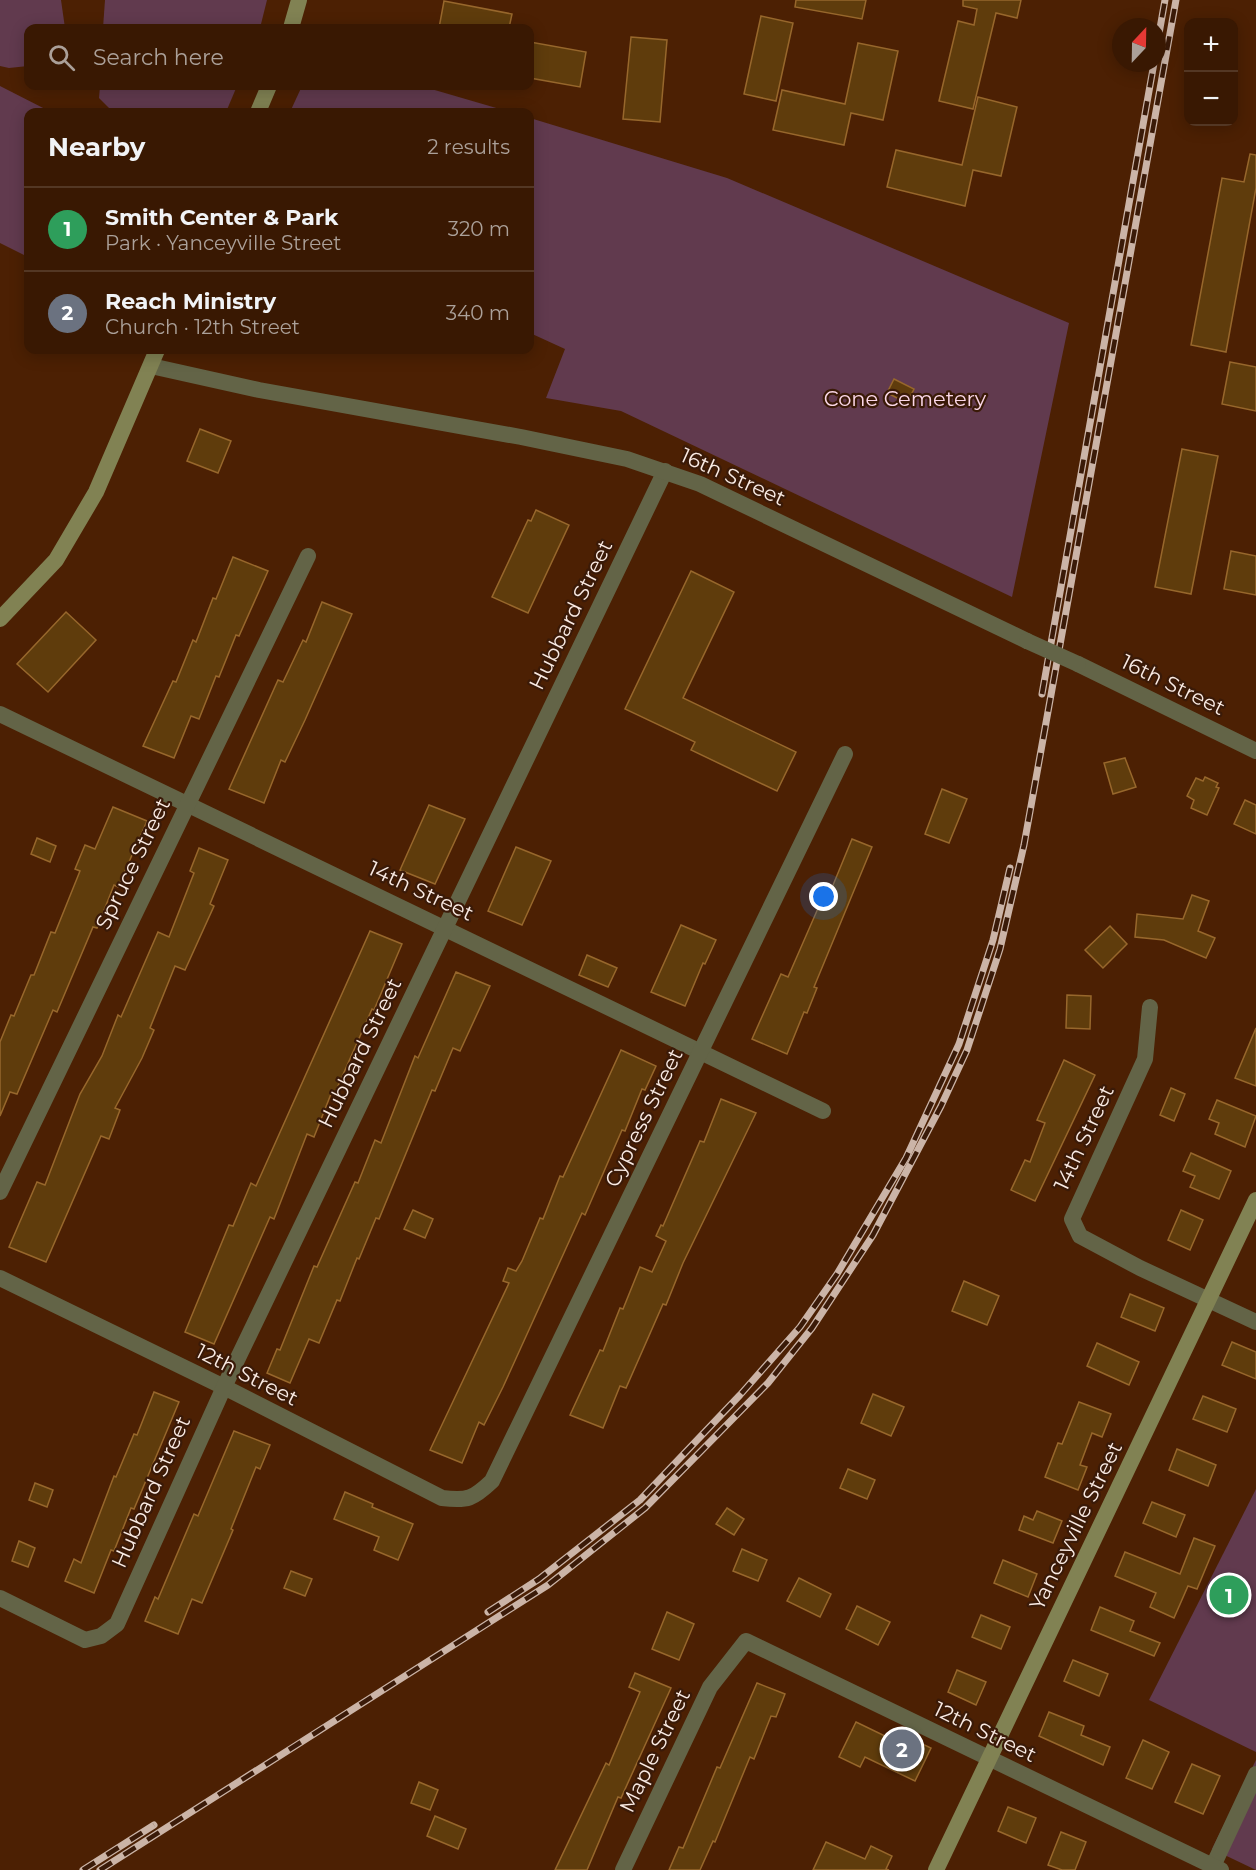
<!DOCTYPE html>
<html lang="en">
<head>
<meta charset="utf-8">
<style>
	body { margin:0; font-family:Montserrat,sans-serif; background:#442511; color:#f1f3f6 }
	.controls { position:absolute; right:18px; top:18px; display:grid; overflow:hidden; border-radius:12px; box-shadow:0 3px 15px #0003 }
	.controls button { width:54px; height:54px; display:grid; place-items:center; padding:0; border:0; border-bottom:2px solid #533724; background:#391802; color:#f1f3f6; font:30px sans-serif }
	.compass { position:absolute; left:1112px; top:18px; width:54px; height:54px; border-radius:50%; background:#391802; box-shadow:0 3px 15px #0003; rotate:22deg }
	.you { position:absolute; left:824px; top:897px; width:21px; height:21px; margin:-15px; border:4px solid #fff; border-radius:50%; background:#1a73e8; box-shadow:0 0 0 9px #1a73e833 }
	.badge { display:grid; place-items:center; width:39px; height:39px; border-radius:50%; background:#b45309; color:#fff; font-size:20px; font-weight:700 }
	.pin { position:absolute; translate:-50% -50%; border:3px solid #fff; box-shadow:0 2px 6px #0006 }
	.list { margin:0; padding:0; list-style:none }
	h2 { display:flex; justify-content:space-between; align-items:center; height:78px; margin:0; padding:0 24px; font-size:26px }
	h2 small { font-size:20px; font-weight:400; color:#aba099 }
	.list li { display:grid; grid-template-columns:39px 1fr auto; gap:18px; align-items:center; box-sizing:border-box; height:84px; padding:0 24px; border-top:2px solid #533724 }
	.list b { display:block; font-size:22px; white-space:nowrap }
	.list p { margin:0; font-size:20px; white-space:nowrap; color:#aba099 }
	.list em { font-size:20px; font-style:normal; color:#aba099 }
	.icon { flex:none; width:33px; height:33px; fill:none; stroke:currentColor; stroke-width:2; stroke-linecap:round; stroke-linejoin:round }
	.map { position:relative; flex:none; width:1256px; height:1870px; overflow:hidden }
	.search { position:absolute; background:#391802; box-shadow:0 3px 15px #0003; left:24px; top:24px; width:510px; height:66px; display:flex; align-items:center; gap:15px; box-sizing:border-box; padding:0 21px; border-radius:12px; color:#aba099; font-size:22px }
	.panel { position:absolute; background:#391802; box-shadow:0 3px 15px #0003; left:24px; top:108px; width:510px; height:246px; border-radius:12px }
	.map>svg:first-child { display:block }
	.green { fill:#613a4e }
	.building { fill:#5f3c0c; stroke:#97672c; stroke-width:1.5 }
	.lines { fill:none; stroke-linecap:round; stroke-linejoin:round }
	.minor { stroke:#636447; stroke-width:16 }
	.tertiary { stroke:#636447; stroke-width:16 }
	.secondary { stroke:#818253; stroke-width:16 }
	.rail-casing { stroke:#cbb4a7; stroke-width:7 }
	.rail { stroke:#3a1a08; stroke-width:4.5; stroke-dasharray:14; stroke-linecap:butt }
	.tertiary-bridge { stroke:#636447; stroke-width:16 }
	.labels { text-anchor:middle; stroke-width:4.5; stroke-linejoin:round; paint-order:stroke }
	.park-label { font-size:21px; fill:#fbd7e8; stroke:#3a1a08 }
	.street-label { font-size:21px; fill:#faebe4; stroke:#3a1a08 }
</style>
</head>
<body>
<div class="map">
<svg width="1256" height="1870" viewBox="0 0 1256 1870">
	<rect width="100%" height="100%" fill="#4c2003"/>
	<g class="green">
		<polygon points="0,0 61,0 65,28 28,28 28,66 9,68 0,66"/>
		<polygon points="105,0 267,0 260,28 103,28"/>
		<polygon points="0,86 51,112 28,112 28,257 0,243"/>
		<polygon points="100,86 237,86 226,112 113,112 99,98"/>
		<polygon points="302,86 421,86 510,112 290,112"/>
		<polygon points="530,118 727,178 1069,323 1012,597 621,411 546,398 565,349 530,333"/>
		<polygon points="1256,1489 1256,1752 1149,1700"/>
		<polygon points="1256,1760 1256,1870 1212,1849"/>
	</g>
	<g class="building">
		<polygon points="796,0 866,0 862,19 795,7"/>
		<polygon points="963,0 1021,0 1017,18 996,13 973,109 939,101 958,21 974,25 977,9 963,6"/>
		<polygon points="444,1 512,14 509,28 439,28"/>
		<polygon points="761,16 793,23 776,101 744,94"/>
		<polygon points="631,37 667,40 660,122 623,119"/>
		<polygon points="530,42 586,52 580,87 530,78"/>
		<polygon points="858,43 898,51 883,120 851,113 844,145 773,130 782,90 845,104"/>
		<polygon points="978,97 1017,107 1001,176 973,170 965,206 887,187 896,150 962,165"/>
		<polygon points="1250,154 1256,155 1256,188 1226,352 1191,345 1222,178 1244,182"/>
		<polygon points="1230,362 1256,367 1256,411 1222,404"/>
		<polygon points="894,379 914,389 907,403 887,393"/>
		<polygon points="200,429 231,441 218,473 187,461"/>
		<polygon points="1182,449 1218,456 1191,594 1155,587"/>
		<polygon points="536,510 569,525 528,613 492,597 528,520 531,521"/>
		<polygon points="1231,551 1256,556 1256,595 1224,589"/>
		<polygon points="233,557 268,571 239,636 236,635 219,677 216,676 199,719 191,716 174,758 143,746 173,681 176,682 193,640 196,642 213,598 216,599"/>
		<polygon points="691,571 734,592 683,698 796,752 777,791 691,750 695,742 625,709"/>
		<polygon points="322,602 352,614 305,720 285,762 281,760 264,803 229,789 278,680 283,682 303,640 306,642"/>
		<polygon points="66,612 96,640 48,692 17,664"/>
		<polygon points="1125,758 1136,787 1113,794 1104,763"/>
		<polygon points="1205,777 1218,783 1216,787 1219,788 1207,815 1191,808 1194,800 1187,796 1196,778 1203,781"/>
		<polygon points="942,789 967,799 949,843 925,834"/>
		<polygon points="1245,800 1256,805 1256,834 1234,824"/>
		<polygon points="429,805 465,819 435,884 400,870"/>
		<polygon points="113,807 147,821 118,887 114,885 97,928 93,927 57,1012 53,1010 17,1094 10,1092 0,1116 0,1042 11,1015 14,1016 31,975 34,975 51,932 55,933 80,871 75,869 85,845 95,849"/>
		<polygon points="37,838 56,846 50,862 31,854"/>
		<polygon points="852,839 872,847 814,987 817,988 807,1013 804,1012 787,1054 752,1039 781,974 788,977 819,906 824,907"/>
		<polygon points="516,847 551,861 522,925 488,911"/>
		<polygon points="199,848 228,860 210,904 214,906 185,970 175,966 150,1028 154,1030 142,1058 115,1108 120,1110 109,1139 101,1136 46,1262 9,1247 37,1182 45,1185 80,1094 102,1056 118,1015 121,1017 158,932 169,937 194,873 190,871"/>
		<polygon points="1192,895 1209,901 1198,931 1215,938 1206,958 1164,940 1135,937 1137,914 1183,919"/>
		<polygon points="681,925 716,940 705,964 703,963 685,1006 651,992"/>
		<polygon points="1110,926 1127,944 1103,968 1085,950"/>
		<polygon points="370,931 402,944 374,1010 372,1009 334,1095 331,1094 314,1137 307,1134 274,1219 270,1217 214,1344 185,1332 229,1225 233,1226 251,1183 256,1186"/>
		<polygon points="587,955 617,968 608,987 579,975"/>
		<polygon points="456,972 490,986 460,1051 453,1048 435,1091 432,1090 379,1219 376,1218 359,1259 357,1258 340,1301 337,1300 319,1343 309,1339 290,1383 267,1373 277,1349 280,1350 314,1266 317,1267 355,1182 358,1183 375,1140 381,1143 415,1056 418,1058"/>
		<polygon points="1067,995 1091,996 1090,1029 1066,1028"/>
		<polygon points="1256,1028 1256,1086 1235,1078"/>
		<polygon points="621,1050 656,1066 645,1090 642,1089 625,1131 622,1130 585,1215 582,1213 503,1387 484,1425 479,1422 462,1463 430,1450 509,1283 503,1281 508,1268 516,1271 522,1261 540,1218 543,1219 560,1176 563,1177"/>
		<polygon points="1064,1060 1095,1075 1035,1201 1011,1190 1025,1160 1030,1162 1045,1123 1037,1120"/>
		<polygon points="1171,1088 1185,1094 1174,1121 1160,1115"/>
		<polygon points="721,1099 756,1113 683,1263 666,1305 663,1304 626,1388 620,1386 603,1428 570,1415 600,1350 603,1351 620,1308 623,1309 640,1267 652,1272 666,1241 656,1236 661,1225 663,1226 700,1141 704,1142"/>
		<polygon points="1217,1100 1256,1116 1245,1147 1215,1134 1219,1123 1209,1119"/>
		<polygon points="1191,1153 1231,1171 1219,1199 1190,1187 1195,1176 1183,1171"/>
		<polygon points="413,1210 433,1219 425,1238 404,1229"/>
		<polygon points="1181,1210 1203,1220 1190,1250 1168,1240"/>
		<polygon points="964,1281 999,1296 987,1325 952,1311"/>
		<polygon points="1130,1294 1164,1308 1155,1331 1121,1317"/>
		<polygon points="1232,1342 1256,1352 1256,1379 1222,1365"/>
		<polygon points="1097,1343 1139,1362 1129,1385 1087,1366"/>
		<polygon points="154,1392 179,1402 134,1509 131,1508 114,1551 111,1550 94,1593 65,1581 74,1559 81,1563 114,1476 116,1477 134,1434 137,1435"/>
		<polygon points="873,1394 904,1407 891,1436 861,1423"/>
		<polygon points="1203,1396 1236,1409 1227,1432 1193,1419"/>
		<polygon points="1079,1402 1111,1414 1102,1437 1092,1433 1080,1465 1087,1467 1078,1490 1045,1477 1058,1443 1062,1444"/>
		<polygon points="234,1431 270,1445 260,1469 256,1467 231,1529 233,1530 202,1603 192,1599 178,1634 145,1621 155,1597 158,1599 194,1514 198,1516"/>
		<polygon points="1177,1449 1216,1465 1208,1486 1169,1470"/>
		<polygon points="848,1469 875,1480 867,1499 840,1488"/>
		<polygon points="35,1483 53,1490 47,1507 29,1500"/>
		<polygon points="345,1492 373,1504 372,1507 413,1524 398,1560 374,1550 379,1537 334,1519"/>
		<polygon points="1152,1502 1185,1515 1176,1537 1143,1523"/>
		<polygon points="727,1508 744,1519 734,1535 716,1524"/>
		<polygon points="1037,1511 1062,1521 1053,1543 1019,1530 1024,1516 1033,1520"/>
		<polygon points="1194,1538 1215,1546 1197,1589 1188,1586 1174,1618 1150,1607 1156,1593 1115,1576 1125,1552 1180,1574"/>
		<polygon points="19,1541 35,1548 28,1567 12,1561"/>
		<polygon points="742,1549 767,1560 758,1581 733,1571"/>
		<polygon points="1003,1560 1037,1574 1028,1597 994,1583"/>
		<polygon points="291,1571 312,1579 305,1596 284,1588"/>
		<polygon points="799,1578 831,1594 820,1617 787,1601"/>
		<polygon points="857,1606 890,1622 878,1645 846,1629"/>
		<polygon points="1100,1607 1134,1621 1130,1631 1160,1643 1154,1656 1091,1630"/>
		<polygon points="667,1612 694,1624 679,1660 652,1649"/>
		<polygon points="981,1615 1010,1627 1001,1649 972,1637"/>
		<polygon points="1073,1660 1108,1674 1099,1696 1064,1681"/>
		<polygon points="957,1670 986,1682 976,1705 948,1692"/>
		<polygon points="635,1673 671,1688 621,1798 618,1797 587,1870 555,1870 606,1763 609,1765 628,1720 640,1692 629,1687"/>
		<polygon points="757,1683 785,1694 776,1717 771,1716 754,1759 750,1757 715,1842 713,1841 700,1870 669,1870 679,1847 683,1848 717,1767 720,1768"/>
		<polygon points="1049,1712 1084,1726 1081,1735 1110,1747 1103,1765 1039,1736"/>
		<polygon points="856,1722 889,1738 893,1730 931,1748 915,1781 865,1757 860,1767 839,1757"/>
		<polygon points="1143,1740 1169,1752 1152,1789 1126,1778"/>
		<polygon points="1192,1764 1220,1776 1203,1814 1175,1802"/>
		<polygon points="419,1782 438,1790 430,1810 411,1803"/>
		<polygon points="1008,1807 1036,1818 1026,1843 998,1831"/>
		<polygon points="435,1816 466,1829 458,1849 427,1836"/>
		<polygon points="1061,1832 1086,1842 1075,1870 1062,1870 1048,1865"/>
		<polygon points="826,1842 865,1859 871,1846 892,1856 886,1869 889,1870 813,1870"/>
	</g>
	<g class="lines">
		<g class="minor">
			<polyline points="0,714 823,1111"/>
			<polyline points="1150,1007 1145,1059 1072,1219 1080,1236 1140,1268 1256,1322"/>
			<polyline points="0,1192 308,556"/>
			<path d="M 0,1278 L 224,1387 L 442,1498 C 468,1501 473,1499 492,1481 L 845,754"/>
			<polyline points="0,1598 85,1640 101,1636 117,1624 224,1387 665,471"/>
			<polyline points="1213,1866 1256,1774"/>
			<polyline points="623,1870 710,1687 746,1641 1221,1870"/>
		</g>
		<g class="tertiary">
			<polyline points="151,366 259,390 521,437 627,459 700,484 1027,641"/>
			<polyline points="1078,664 1256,751"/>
		</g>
		<g class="secondary">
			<polyline points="291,28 299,0"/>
			<polyline points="258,112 269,86"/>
			<polyline points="0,619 56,560 96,492 157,350"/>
			<polyline points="936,1870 1256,1200"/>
		</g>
		<defs>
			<g id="rail">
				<polyline points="1157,45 1165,0"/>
				<polyline points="1042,694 1154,63"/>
				<polyline points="488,1612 539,1579 640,1500 740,1395 800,1327 837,1274 906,1158 959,1044 993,940 1010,868"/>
				<polyline points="83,1870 154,1825"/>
				<polyline points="100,1870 548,1585 645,1508 768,1383 812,1328 873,1235 941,1106 967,1050 1000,949 1024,845 1176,0"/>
			</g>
		</defs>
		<use href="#rail" class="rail-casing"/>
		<use href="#rail" class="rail"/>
		<polyline class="tertiary-bridge" points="1027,641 1078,664"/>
	</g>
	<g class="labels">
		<g class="park-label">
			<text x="905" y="406">Cone Cemetery</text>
		</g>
		<g class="street-label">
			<text transform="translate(733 477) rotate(24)" y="7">16th Street</text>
			<text transform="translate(571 615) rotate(-64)" y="7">Hubbard Street</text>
			<text transform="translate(1173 685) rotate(26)" y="7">16th Street</text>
			<text transform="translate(133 864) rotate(-64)" y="7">Spruce Street</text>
			<text transform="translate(421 891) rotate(25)" y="7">14th Street</text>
			<text transform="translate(360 1053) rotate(-64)" y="7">Hubbard Street</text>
			<text transform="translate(644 1118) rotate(-64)" y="7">Cypress Street</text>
			<text transform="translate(1084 1138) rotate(-65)" y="7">14th Street</text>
			<text transform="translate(247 1375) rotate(27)" y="7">12th Street</text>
			<text transform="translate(151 1492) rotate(-66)" y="7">Hubbard Street</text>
			<text transform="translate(1076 1526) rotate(-64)" y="7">Yanceyville Street</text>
			<text transform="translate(985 1732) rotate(26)" y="7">12th Street</text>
			<text transform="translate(655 1751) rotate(-64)" y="7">Maple Street</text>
		</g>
	</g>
</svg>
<div class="controls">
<button>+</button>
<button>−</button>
</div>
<svg class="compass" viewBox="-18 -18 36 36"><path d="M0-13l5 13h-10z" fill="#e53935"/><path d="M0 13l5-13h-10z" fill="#aba099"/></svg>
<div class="you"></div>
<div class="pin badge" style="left:1229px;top:1595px;background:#2e9e5b">1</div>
<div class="pin badge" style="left:902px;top:1749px;background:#6b7280">2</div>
<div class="search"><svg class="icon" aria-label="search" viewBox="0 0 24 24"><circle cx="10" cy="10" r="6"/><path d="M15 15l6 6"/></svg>Search here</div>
<section class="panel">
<h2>Nearby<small>2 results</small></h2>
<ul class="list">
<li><span class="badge" style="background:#2e9e5b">1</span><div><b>Smith Center &amp; Park</b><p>Park · Yanceyville Street</p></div><em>320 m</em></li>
<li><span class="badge" style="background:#6b7280">2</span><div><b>Reach Ministry</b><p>Church · 12th Street</p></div><em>340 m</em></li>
</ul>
</section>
</div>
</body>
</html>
